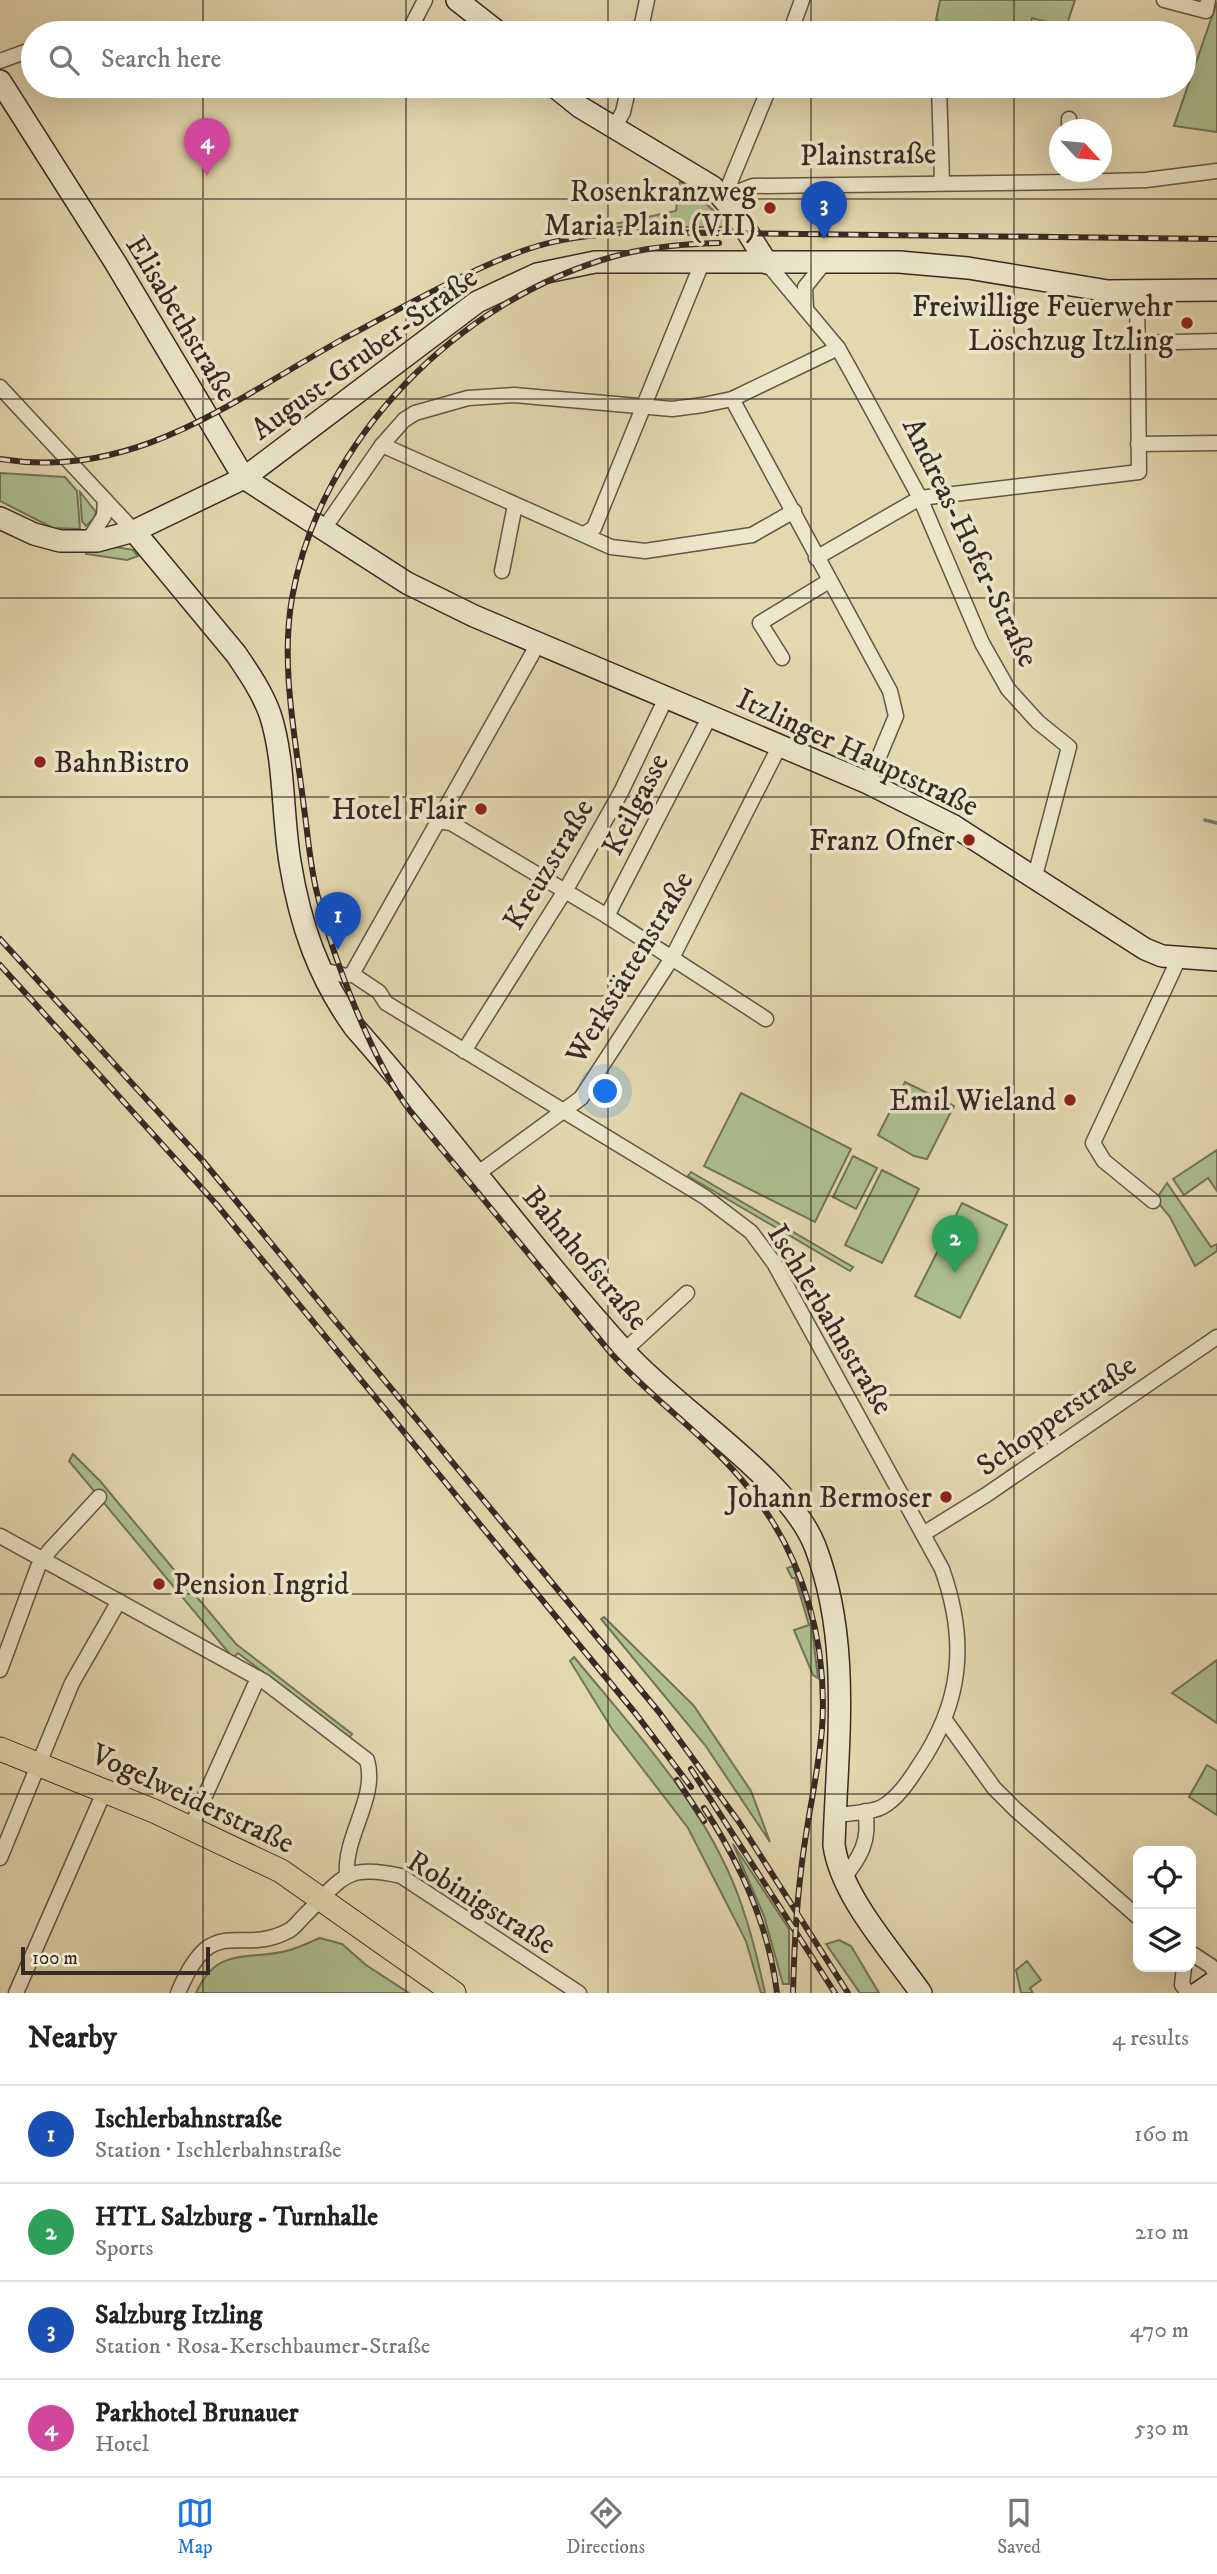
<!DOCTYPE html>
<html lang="en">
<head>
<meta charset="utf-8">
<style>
	body { margin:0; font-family:"IM FELL DW Pica",serif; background:#f6f6f6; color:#222 }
	.controls { position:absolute; right:21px; bottom:21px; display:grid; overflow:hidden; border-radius:14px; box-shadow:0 7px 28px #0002 }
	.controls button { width:63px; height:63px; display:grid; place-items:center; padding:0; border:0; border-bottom:2px solid #e0e0e0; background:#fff; color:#222; font:35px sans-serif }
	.compass { position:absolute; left:1049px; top:119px; width:63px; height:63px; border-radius:50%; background:#fff; box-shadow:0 7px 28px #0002; rotate:116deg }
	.scale { position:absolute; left:21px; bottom:18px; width:189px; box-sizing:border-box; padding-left:7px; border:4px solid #372924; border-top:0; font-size:19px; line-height:24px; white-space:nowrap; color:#372924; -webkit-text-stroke:5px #ede6cb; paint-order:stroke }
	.you { position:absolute; left:606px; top:1092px; width:24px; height:24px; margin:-18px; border:5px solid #fff; border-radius:50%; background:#1a73e8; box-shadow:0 0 0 10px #1a73e833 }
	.badge { display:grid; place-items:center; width:46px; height:46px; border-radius:50%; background:#1a73e8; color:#fff; font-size:23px; font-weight:700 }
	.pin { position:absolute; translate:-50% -58px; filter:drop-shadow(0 2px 4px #0008) }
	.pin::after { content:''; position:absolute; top:37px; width:24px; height:21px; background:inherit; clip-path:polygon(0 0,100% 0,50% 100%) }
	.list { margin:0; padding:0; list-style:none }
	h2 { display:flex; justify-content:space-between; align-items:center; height:91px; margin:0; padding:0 28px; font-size:30px }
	h2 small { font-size:23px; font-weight:400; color:#767676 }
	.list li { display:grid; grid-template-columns:46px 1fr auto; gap:21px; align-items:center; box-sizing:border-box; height:98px; padding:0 28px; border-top:2px solid #e0e0e0 }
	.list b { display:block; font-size:26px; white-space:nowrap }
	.list p { margin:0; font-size:23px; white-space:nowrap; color:#767676 }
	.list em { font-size:23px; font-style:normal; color:#767676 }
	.icon { flex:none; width:38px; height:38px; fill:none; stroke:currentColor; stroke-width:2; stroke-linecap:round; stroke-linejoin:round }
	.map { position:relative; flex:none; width:1217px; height:1993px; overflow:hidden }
	.search { position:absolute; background:#fff; box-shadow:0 7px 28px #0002; left:21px; right:21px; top:21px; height:77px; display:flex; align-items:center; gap:18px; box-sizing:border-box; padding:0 24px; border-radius:38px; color:#767676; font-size:26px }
	.sheet { height:483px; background:#fff }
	nav { display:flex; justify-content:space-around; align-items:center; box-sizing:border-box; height:98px; border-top:2px solid #e0e0e0; background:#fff; font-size:19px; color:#767676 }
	nav a { display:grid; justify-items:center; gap:4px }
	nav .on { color:#1a73e8 }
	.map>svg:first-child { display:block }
	.green { fill:#aec090; stroke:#72745a; stroke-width:2 }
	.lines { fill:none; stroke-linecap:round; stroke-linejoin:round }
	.stream { stroke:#717f7a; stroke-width:3.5 }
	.street-casing { stroke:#625547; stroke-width:17 }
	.secondary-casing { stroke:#372924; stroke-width:24 }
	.primary-casing { stroke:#372924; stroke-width:25 }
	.street { stroke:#ede6cb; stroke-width:14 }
	.secondary { stroke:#ede6cb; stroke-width:21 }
	.primary { stroke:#e4d8af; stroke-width:23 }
	.rail-casing { stroke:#372924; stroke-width:6 }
	.rail { stroke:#ede6cb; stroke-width:3.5; stroke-dasharray:10; stroke-linecap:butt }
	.grid { fill:none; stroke:#372924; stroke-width:2; stroke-opacity:0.55 }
	.poi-dot { fill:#8f2418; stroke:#ede6cb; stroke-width:2.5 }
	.labels { text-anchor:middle; stroke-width:7; stroke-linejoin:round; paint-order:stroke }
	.street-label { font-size:30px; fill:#372924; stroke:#ede6cb }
	.poi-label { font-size:30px; fill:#372924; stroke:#ede6cb; text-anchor:end }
</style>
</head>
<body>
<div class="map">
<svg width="1217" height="1993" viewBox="0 0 1217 1993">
	<rect width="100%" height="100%" fill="#e4d8af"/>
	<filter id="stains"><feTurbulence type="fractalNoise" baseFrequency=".00286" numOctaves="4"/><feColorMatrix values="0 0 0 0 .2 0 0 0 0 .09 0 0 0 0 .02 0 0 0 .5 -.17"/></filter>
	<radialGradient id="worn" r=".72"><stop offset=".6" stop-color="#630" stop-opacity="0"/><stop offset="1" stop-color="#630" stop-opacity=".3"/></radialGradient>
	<g class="green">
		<polygon points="940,0 1075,0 1066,27 1032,18 1028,33 966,33 936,20"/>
		<polygon points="1217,2 1217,132 1174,126"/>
		<polygon points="680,181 722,218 728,227 614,227 614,224 676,211"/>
		<polygon points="0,473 65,477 77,491 80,529 53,528 0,501"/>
		<polygon points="80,492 96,512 94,518 86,526 82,521"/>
		<polygon points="116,547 133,550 138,556 127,560 86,554 86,551"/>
		<polygon points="905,1082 954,1106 927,1159 914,1156 878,1135"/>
		<polygon points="741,1093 851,1149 815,1222 704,1166"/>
		<polygon points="1217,1150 1217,1191 1208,1178 1184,1195 1173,1179"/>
		<polygon points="853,1156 877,1168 856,1209 833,1197"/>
		<polygon points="882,1170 919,1189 882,1263 845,1245"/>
		<polygon points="691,1172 853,1267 850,1271 688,1176"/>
		<polygon points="1167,1183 1211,1247 1217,1244 1217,1251 1195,1266 1170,1217 1159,1204 1159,1195"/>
		<polygon points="962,1203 1007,1225 960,1318 915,1296"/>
		<polygon points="73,1454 100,1481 236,1644 352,1734 349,1738 238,1653 233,1658 69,1461"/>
		<polygon points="793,1566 811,1621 818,1678 813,1675 794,1630 809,1625 795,1578 792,1578 787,1568"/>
		<polygon points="604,1617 694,1706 751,1791 770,1842 705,1745 601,1619"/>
		<path d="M 574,1657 C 634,1730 704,1804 738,1895 C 750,1927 758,1960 765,1993 L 761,1993 L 746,1941 L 688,1828 L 612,1729 L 570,1661 Z"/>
		<polygon points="1217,1660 1217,1723 1172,1693"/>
		<polygon points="1207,1765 1217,1771 1217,1815 1189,1797"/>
		<polygon points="733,1844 789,1929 789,1984 783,1984 764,1916"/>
		<path d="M 320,1938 L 342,1944 L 366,1965 L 409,1993 L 196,1993 C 218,1944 249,1962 290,1950 C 300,1947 310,1942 320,1938 Z"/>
		<polygon points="839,1940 851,1946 879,1993 860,1993 826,1944"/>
		<polygon points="1027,1961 1041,1980 1030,1988 1033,1993 1021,1993 1016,1970"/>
	</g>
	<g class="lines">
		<polyline class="stream" points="1205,820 1217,823"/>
		<defs>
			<g id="street">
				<polyline points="1164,0 1206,11 1208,0"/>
				<polyline points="408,33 425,0"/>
				<polyline points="640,33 647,0"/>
				<polyline points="790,33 802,0"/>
				<polyline points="0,61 33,49"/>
				<polyline points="310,86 326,86"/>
				<polyline points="939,86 942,182"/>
				<polyline points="614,128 623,112 629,86"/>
				<polyline points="1069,130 1069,119"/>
				<polyline points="724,197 753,186 1069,182 1146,180 1217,171"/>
				<polyline points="724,197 770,86"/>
				<polyline points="767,263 838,348 852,373 920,498 982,643 1008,689 1038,722 1069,747 1035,876"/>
				<polyline points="806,309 805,287 825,262"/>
				<polyline points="1135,343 1217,341"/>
				<polyline points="0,387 134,531"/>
				<polyline points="732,399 890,691 896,716 868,783"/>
				<polyline points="1138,444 1217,443"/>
				<polyline points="382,445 611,547 645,551 752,535 794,511"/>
				<polyline points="323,530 382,445 404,420 415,413 468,398 514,395 672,409 703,405 732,399 838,348"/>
				<polyline points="584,534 594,528 702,263"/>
				<polyline points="88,541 104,516 105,500"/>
				<polyline points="816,558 920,498 1139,472 1137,290"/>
				<polyline points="502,571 515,505"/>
				<polyline points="782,658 760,623 829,581"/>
				<polyline points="438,821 451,823 607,916 766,1019"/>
				<polyline points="607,916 710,716"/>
				<path d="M 319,969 L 346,976 L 352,974 L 379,992 L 386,1003 L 705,1197 L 751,1232 L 774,1263 L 942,1569 C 968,1642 962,1703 918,1767 C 909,1781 897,1799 882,1807 C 869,1814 849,1812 835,1816"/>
				<polyline points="352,974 539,642"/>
				<polyline points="464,1051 568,886 621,792 666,698"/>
				<polyline points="477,1174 581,1098 672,958 779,747"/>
				<polyline points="1153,1201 1104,1161 1093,1143 1179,958"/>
				<polyline points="624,1351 687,1293"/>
				<polyline points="923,1534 986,1495 1217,1337"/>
				<path d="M 0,1536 L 265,1682 L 367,1760 C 378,1798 344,1835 347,1874"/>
				<polyline points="0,1670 38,1567 49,1551 99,1497"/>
				<polyline points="945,1720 994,1788 1016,1810 1138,1917"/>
				<polyline points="191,1827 258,1678"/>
				<polyline points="0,1858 72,1683 119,1601"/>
				<path d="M 842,1880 C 860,1858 871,1840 865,1811"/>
				<polyline points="1191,1953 1211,1966 1217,1977"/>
				<polyline points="1184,1967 1182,1985 1189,1993"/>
				<polyline points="16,1993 105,1790"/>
				<path d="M 178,1993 C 214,1908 237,1959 290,1930 C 296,1926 300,1920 305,1915 C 343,1878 345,1863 401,1876 L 579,1993"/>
			</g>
			<g id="secondary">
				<polyline points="457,0 499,33"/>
				<polyline points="0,81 115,262 244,478 407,583 474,616 868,783 954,826 1145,949 1162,956 1217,960"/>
				<polyline points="554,86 580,107 713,187 736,214 767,263"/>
				<polyline points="0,518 34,534 60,541 97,541 134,531 244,478 477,302 537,274 595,262 899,262 968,268 1108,291 1217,290"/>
				<path d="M 134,531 L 236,654 C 249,673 262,692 270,714 C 285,760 282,814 290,862 C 300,924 318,977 355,1028 C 449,1134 532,1249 627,1354 C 678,1410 788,1478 815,1546 C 852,1643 837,1745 834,1845 C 841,1896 891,1950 921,1993"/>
				<polyline points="1198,1993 1217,1980"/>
			</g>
			<polyline id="primary" points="0,1749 154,1811 281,1871 454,1993"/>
		</defs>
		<use href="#street" class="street-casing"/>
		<use href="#secondary" class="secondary-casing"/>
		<use href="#primary" class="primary-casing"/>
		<use href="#street" class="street"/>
		<use href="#secondary" class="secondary"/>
		<use href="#primary" class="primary"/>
		<defs>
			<g id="rail">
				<path d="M 719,243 C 683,244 646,247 612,257 C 458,301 320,439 292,598 C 280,667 296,740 304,808 C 308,836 310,865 317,893 C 332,955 372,1062 411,1112 L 610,1352 C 653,1401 710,1438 750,1490 C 804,1557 828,1644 822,1729 C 818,1776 806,1823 801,1871 C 796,1911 794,1952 793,1993"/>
				<path d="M 0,459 C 134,481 233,400 343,339 C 399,309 466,271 525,250 C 559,238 594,235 629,232 L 1217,239"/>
				<polyline points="0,939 203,1161 659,1712 739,1822 848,1993"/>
				<polyline points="0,965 217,1205 636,1714 691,1787"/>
				<polyline points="691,1769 835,1993"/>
				<polyline points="677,1780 704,1821"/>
				<path d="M 704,1808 C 740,1863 769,1927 777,1993"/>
			</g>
		</defs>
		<use href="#rail" class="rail-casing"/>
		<use href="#rail" class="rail"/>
	</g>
	<path class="grid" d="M 203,0 L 203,33M 406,0 L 406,33M 608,0 L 608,33M 811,0 L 811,33M 1014,0 L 1014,33M 203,86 L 203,1993M 406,86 L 406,1993M 608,86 L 608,1993M 811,86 L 811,1993M 1014,86 L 1014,1993M 0,199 L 1217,199M 0,399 L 1217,399M 0,598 L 1217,598M 0,797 L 1217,797M 0,996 L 1217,996M 0,1196 L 1217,1196M 0,1395 L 1217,1395M 0,1594 L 1217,1594M 0,1794 L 1217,1794"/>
	<g class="poi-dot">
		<circle cx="770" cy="208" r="7"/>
		<circle cx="1187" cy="323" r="7"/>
		<circle cx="40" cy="762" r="7"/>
		<circle cx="481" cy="809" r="7"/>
		<circle cx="969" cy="840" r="7"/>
		<circle cx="1070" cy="1100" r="7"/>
		<circle cx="946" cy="1497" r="7"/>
		<circle cx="159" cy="1584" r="7"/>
	</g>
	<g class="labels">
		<g class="street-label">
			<text transform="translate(868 154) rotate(-1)" y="10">Plainstraße</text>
			<text transform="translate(182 318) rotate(59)" y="10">Elisabethstraße</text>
			<text transform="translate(364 353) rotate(-36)" y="10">August-Gruber-Straße</text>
			<text transform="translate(971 542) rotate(64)" y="10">Andreas-Hofer-Straße</text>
			<text transform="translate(858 752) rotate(25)" y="10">Itzlinger Hauptstraße</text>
			<text transform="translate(635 804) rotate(-63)" y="10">Keilgasse</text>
			<text transform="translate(548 864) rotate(-59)" y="10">Kreuzstraße</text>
			<text transform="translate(629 967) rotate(-59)" y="10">Werkstättenstraße</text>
			<text transform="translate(586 1258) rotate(50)" y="10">Bahnhofstraße</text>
			<text transform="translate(831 1319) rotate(59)" y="10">Ischlerbahnstraße</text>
			<text transform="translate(1056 1415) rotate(-35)" y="10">Schopperstraße</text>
			<text transform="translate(193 1798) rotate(25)" y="10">Vogelweiderstraße</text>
			<text transform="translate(482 1902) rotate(32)" y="10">Robinigstraße</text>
		</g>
		<g class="poi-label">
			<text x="756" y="201">Rosenkranzweg<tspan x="756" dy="34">Maria Plain (VII)</tspan></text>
			<text x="1173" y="316">Freiwillige Feuerwehr<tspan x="1173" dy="34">Löschzug Itzling</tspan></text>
			<text x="54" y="772" text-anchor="start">BahnBistro</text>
			<text x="467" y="819">Hotel Flair</text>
			<text x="955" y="850">Franz Ofner</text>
			<text x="1056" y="1110">Emil Wieland</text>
			<text x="932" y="1507">Johann Bermoser</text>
			<text x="173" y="1594" text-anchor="start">Pension Ingrid</text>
		</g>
	</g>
	<rect width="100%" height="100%" filter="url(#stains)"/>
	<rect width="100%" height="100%" fill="url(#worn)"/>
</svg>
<div class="controls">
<button><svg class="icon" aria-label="locate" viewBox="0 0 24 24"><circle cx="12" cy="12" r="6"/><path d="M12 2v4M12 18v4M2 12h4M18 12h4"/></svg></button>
<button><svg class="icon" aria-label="layers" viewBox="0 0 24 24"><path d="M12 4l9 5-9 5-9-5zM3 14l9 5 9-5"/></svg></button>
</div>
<svg class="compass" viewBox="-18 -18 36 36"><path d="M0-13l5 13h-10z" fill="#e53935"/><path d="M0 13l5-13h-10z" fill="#767676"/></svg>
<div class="scale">100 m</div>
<div class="you"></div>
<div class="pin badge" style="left:338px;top:950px;background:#1a4fb4">1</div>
<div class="pin badge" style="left:955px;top:1273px;background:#2e9e5b">2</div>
<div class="pin badge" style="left:824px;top:239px;background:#1a4fb4">3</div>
<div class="pin badge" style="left:207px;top:176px;background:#d1479c">4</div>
<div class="search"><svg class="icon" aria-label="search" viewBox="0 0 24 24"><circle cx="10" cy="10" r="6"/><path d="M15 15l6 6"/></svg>Search here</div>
</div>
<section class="sheet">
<h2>Nearby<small>4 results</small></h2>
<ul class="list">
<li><span class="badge" style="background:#1a4fb4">1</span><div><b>Ischlerbahnstraße</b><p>Station · Ischlerbahnstraße</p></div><em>160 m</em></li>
<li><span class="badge" style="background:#2e9e5b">2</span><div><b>HTL Salzburg - Turnhalle</b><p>Sports</p></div><em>210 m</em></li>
<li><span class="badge" style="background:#1a4fb4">3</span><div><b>Salzburg Itzling</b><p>Station · Rosa-Kerschbaumer-Straße</p></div><em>470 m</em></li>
<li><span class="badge" style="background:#d1479c">4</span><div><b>Parkhotel Brunauer</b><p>Hotel</p></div><em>530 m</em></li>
</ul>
</section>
<nav>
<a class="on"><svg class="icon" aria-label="map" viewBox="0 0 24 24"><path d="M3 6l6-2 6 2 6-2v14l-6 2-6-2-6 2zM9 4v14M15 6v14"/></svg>Map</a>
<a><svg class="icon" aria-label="directions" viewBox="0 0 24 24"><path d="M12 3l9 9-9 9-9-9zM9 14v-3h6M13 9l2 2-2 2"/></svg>Directions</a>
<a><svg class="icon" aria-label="saved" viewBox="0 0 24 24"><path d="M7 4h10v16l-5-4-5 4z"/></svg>Saved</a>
</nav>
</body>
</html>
